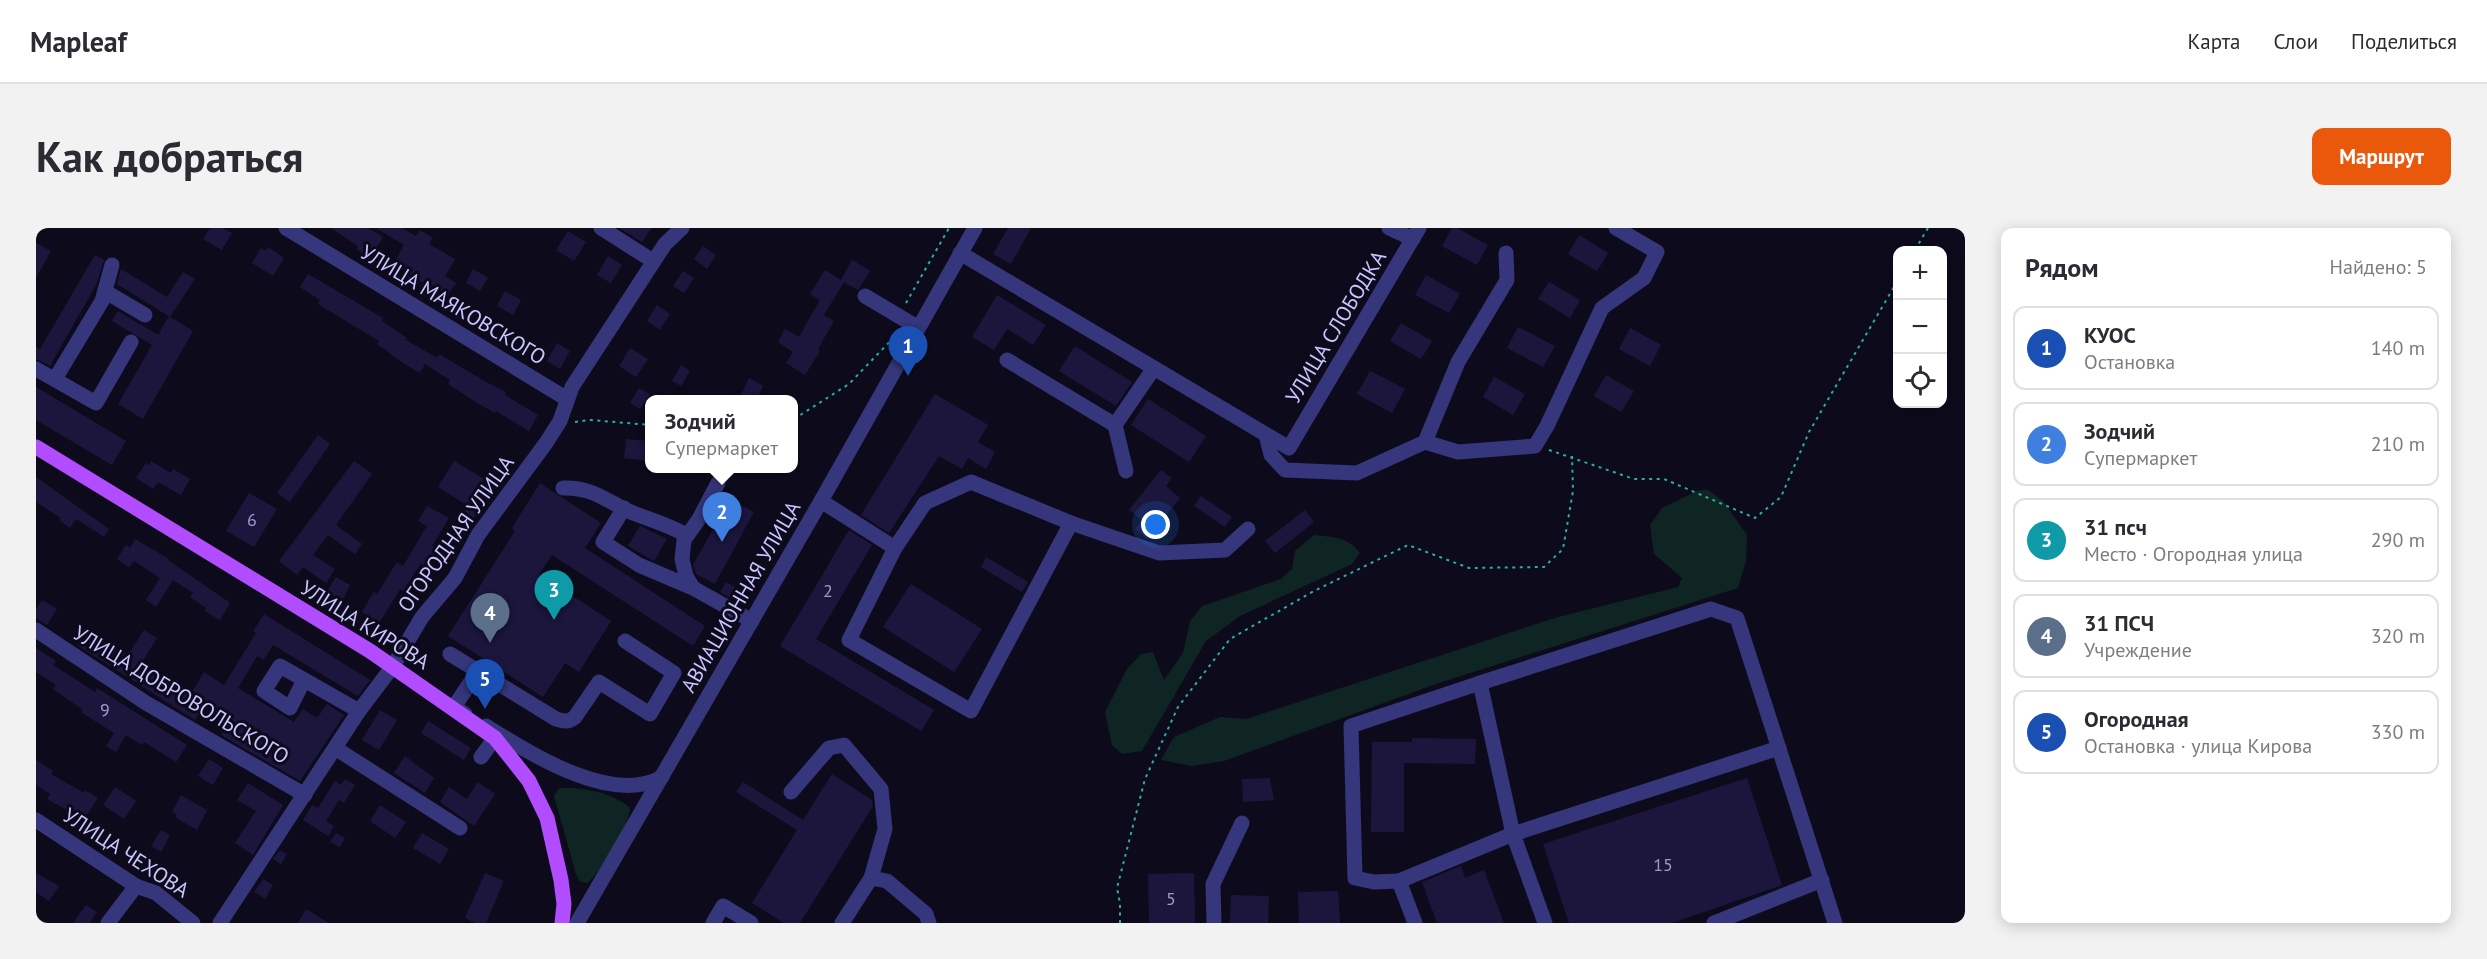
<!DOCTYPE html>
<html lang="ru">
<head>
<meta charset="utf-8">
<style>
	body { margin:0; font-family:"PT Sans",sans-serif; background:#f2f2f3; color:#2b2b33 }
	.controls { position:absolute; right:18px; top:18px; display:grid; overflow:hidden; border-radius:12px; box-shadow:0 3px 15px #0003 }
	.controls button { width:54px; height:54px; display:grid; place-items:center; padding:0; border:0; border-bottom:2px solid #e1e1e2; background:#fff; color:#2b2b33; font:30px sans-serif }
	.you { position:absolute; left:1120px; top:297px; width:21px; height:21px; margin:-15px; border:4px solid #fff; border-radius:50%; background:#1a73e8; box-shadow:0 0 0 9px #1a73e833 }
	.badge { display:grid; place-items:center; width:39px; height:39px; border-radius:50%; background:#ea580c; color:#fff; font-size:20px; font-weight:700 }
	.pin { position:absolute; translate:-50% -50px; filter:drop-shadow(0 2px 3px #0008) }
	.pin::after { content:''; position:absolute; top:32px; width:21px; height:18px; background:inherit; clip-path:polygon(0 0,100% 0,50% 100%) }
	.popup { position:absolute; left:609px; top:167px; width:153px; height:78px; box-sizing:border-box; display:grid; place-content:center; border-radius:12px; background:#fff; filter:drop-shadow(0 2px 4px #0005); font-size:20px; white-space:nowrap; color:#7c7c81 }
	.popup b { font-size:22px; color:#2b2b33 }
	.popup::after { content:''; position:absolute; left:50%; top:100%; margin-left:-12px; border:12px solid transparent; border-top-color:#fff }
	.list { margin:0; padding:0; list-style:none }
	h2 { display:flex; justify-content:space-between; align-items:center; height:78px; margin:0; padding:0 24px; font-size:26px }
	h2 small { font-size:20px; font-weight:400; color:#7c7c81 }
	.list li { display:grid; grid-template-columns:39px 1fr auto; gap:18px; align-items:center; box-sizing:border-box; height:84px; margin:0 12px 12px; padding:0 12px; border:2px solid #e1e1e2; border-radius:12px }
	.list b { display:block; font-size:22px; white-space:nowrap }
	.list p { margin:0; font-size:20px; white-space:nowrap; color:#7c7c81 }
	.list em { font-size:20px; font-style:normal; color:#7c7c81 }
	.icon { flex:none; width:33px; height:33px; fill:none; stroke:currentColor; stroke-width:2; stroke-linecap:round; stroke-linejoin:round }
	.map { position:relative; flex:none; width:1929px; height:695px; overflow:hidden; border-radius:12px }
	header { display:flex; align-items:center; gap:36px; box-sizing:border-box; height:84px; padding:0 30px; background:#fff; border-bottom:2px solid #e1e1e2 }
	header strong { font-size:28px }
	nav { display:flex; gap:33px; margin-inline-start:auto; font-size:21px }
	.intro { display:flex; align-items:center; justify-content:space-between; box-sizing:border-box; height:144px; padding:0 36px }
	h1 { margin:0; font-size:42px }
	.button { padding:15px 27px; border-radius:12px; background:#ea580c; color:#fff; font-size:21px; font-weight:700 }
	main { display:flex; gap:36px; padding:0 36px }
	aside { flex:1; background:#fff; border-radius:12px; box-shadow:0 3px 15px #0003 }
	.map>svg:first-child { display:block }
	.green { fill:#0e2523 }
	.building { fill:#1c163d }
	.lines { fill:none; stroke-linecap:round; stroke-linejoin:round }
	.path { stroke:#2aae9f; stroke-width:2; stroke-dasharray:3 4.5; stroke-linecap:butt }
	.minor { stroke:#35367b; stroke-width:15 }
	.major { stroke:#b24cff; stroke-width:15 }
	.labels { text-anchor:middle; stroke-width:6; stroke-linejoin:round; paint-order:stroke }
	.number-label { font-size:18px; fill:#9d99ce }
	.street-label { font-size:21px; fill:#c8c5ff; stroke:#0d0b1b }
</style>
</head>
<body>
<header>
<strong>Mapleaf</strong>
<nav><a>Карта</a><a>Слои</a><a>Поделиться</a></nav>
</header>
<div class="intro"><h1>Как добраться</h1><a class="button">Маршрут</a></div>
<main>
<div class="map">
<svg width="1929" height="695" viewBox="0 0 1929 695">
	<rect width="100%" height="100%" fill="#0d0b1b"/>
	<g class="green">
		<polygon points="1671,261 1687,273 1711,307 1710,333 1702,360 1403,455 1188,533 1156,538 1125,532 1138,509 1184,489 1210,491 1522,389 1642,359 1646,350 1618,326 1614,297 1626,280 1661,263"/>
		<path d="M 1278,307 C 1296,309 1313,309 1324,325 L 1316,336 L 1204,388 L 1170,413 L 1106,523 L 1086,526 L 1076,517 L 1069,484 L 1091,441 L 1105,426 L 1117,424 L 1128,452 L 1147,425 L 1154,393 L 1166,378 L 1245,351 L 1256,341 L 1259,323 Z"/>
		<path d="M 523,560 C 545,559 577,564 594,580 C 594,595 564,646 551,655 L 543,653 L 540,646 L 518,568 Z"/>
	</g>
	<g class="building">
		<polygon points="174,0 187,0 196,5 186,22 167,11"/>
		<polygon points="295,0 332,0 347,9 334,30 321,21 322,18"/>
		<polygon points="340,0 366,0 380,8 384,2 397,10 393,16 419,31 409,48 420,55 409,71 392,60 393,58 357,37 368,17"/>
		<polygon points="583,0 616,0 606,14"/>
		<polygon points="972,0 995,0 975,36 957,26"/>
		<polygon points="1416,0 1421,0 1452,17 1441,37 1406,18"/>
		<polygon points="532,3 550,14 538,33 520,22"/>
		<polygon points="1543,7 1572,25 1561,43 1532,26"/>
		<polygon points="0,15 15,23 0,50"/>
		<polygon points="667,18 680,27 671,41 658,31"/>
		<polygon points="232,19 248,30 237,48 216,35 225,20 230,23"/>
		<polygon points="59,27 68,32 60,57 14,138 0,131 0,119 4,121"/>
		<polygon points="572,28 586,37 575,55 561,47"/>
		<polygon points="816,32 834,43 822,62 808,54 788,87 798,93 782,121 784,123 769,147 750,135 757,124 742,114 749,101 763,109 784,72 774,66 789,42 805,52"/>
		<polygon points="85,41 131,69 147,44 159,51 134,89 81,56"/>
		<polygon points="437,41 452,50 444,63 430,55"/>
		<polygon points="647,43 658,50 648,65 637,58"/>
		<polygon points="272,46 347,90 346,93 371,110 370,112 401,130 403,126 452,155 470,164 469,167 502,187 493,203 460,183 459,185 441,175 412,156 414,152 389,136 384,145 367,135 341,116 343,113 282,76 284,72 264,59"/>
		<polygon points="1390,47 1424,66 1413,85 1379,67"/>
		<polygon points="1513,54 1544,72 1534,90 1502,71"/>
		<polygon points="469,63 485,72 477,87 461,78"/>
		<polygon points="961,67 1010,97 997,117 971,101 958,122 936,109"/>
		<polygon points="621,77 634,86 624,102 611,93"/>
		<polygon points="82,83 122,107 133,88 157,103 107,191 82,176 116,117 76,93"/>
		<polygon points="1365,95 1396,113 1385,131 1354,113"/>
		<polygon points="1482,99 1519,118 1507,139 1471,120"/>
		<polygon points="1594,100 1625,117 1614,138 1583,121"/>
		<polygon points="521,115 534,123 524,141 511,133"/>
		<polygon points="1039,118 1096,154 1080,178 1023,143"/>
		<polygon points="594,120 612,131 600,149 583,138"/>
		<polygon points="645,137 654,143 645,158 636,153"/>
		<polygon points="1334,143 1369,161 1356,185 1321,166"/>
		<polygon points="1570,147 1598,163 1585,184 1558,168"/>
		<polygon points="1458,149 1489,166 1477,187 1447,169"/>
		<polygon points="713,150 727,158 721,171 703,171"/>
		<polygon points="0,159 90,213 76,237 0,192"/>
		<polygon points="603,160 614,166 604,181 594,175"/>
		<polygon points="899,166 952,197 942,214 959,224 950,241 932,230 926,241 903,228 853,305 825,287"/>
		<polygon points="1112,171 1170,208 1153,234 1095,197"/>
		<polygon points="282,207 294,216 254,274 241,265"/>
		<polygon points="590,211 614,213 614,233 588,230"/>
		<polygon points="115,233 135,245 137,241 154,251 145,267 122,254 117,261 100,250 110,235 113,237"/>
		<polygon points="318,233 336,246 300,297 326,316 319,326 292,307 277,327 299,341 290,355 267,339 261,347 243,333"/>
		<polygon points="418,233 458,257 437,292 427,286 432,278 402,259"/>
		<polygon points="1125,242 1136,250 1130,258 1144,270 1111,311 1099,301 1106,292 1093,282"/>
		<polygon points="0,249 73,301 68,309 40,291 34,300 23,292 25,290 0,274"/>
		<polygon points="504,255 565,295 549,320 669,398 657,418 516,327 503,346 575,393 543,444 529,435 507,469 412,408 479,303 476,300"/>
		<polygon points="213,265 241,281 218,319 190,303"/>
		<polygon points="1165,268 1196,289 1189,299 1158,278"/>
		<polygon points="694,271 718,284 679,356 660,346 657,337"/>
		<polygon points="391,278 413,290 396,318 401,321 390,339 385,335 367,363 364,361 343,395 326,384 338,364 341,366 361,334 367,338 391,298 382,293"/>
		<polygon points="1269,282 1278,294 1239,325 1229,313"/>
		<polygon points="604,298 631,311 618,333 592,318"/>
		<polygon points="813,302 836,317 780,411 898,482 885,503 744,418"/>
		<polygon points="99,311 133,331 132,332 194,375 184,392 169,383 170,380 154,369 157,365 137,352 120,379 110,372 124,350 98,333 93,339 81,331 90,317 94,320"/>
		<polygon points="950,329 992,354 986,364 945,339"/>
		<polygon points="300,349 314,357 306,373 291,363"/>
		<polygon points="690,354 702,361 696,371 684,364"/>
		<polygon points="875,356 946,401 918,444 847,399"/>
		<polygon points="6,372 21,381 11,397 0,390 0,381"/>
		<polygon points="228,386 334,452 322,468 237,417 228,432 221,428 202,460 258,494 267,481 281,490 291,476 308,487 264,553 185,507 195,492 168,476 159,492 41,417 50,402 92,427 108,402 121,410 103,439 150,466 153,462 156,464 168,444 188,457 220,405 217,404"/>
		<polygon points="0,420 20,433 17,437 59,464 61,460 151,517 140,534 108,514 106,517 90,507 80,524 70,518 78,505 45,484 47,482 17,461 20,457 0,444"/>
		<polygon points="344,482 361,492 343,522 326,512"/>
		<polygon points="392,493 435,520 428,532 385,505"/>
		<polygon points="1376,510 1440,511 1439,536 1368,535 1368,604 1335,604 1336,514 1376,514"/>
		<polygon points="369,528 398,550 389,565 358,545"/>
		<polygon points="173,531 187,540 177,557 162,548"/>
		<polygon points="0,532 17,543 15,546 48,565 49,562 62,570 48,591 11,571 14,566 0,557"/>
		<polygon points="796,546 836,572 837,578 764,695 748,695 716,675 761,602 700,564 707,554 767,592"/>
		<polygon points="1234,550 1238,572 1207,574 1206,551"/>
		<polygon points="1711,550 1746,657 1636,695 1533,695 1507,616"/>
		<polygon points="309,551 319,557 308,575 303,572 290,593 298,598 292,608 267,592 276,577 282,580 299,553 305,557"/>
		<polygon points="442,554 459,566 438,598 404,574 413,559 431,571"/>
		<polygon points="212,555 247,577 217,627 199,615 220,583 201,572"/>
		<polygon points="79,559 100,573 88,591 67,577"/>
		<polygon points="145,567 171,582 161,602 140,590 141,587 136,584"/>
		<polygon points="344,577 370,594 359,610 334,593"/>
		<polygon points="125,602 134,607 125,624 115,618"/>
		<polygon points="300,605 309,610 304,619 294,614"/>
		<polygon points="386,605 413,621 404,636 377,620"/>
		<polygon points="244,622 251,626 245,636 237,631"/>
		<polygon points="1425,638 1429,650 1448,642 1468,695 1401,695 1386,654"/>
		<polygon points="0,645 23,658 13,673 0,664"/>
		<polygon points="449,645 468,653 450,695 439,695 429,690"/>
		<polygon points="1158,645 1159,695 1113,695 1112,646"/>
		<polygon points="227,651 237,657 229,671 218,664"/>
		<polygon points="1302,663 1304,695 1263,695 1262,664"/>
		<polygon points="1195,667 1233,668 1232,695 1194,695"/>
		<polygon points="50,677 61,684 54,695 37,695"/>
		<polygon points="270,681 293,695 262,695"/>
	</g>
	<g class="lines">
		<g class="path">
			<polyline points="1879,22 1892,0"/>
			<polyline points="870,75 913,0"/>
			<polyline points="758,191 813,156 863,104"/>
			<polyline points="539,194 554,192 614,197"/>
			<polyline points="1513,222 1598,251 1628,251 1719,290 1745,269 1773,204 1862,52"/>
			<polyline points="1084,695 1084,675 1081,660 1109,551 1142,479 1194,411 1278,363 1372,317 1433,340 1508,339 1527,321 1537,263 1536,228"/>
		</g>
		<g class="minor">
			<polyline points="250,0 531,171"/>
			<polyline points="565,0 617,33"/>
			<polyline points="1353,0 1377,11"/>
			<polyline points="924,25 1253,220 1383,0"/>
			<polyline points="70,64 109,87"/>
			<polyline points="829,68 881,99"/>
			<polyline points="971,132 1079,197 1118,140"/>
			<polyline points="0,141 60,175 95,114"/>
			<polyline points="19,151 66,73 76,37"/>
			<polyline points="1079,197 1090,243"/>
			<polyline points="1230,207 1235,227 1249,242 1321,245 1389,214 1422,224 1499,218 1511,198 1566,80 1608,50 1621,24 1580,0"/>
			<polyline points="1389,214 1422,134 1471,52 1470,25"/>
			<path d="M 527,260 C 558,259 571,274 597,285 C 615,292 633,297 650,307"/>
			<polyline points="785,273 859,320 813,412 935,483 1035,295 1123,325 1189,322 1212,301"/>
			<polyline points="588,280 567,314 603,337 657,360 716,393"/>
			<polyline points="859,320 889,275 935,254 1035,295"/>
			<polyline points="657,360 650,348 646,331 648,312 663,291 682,255"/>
			<polyline points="0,402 110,475 269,567"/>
			<path d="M 414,426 L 520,491 C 528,493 532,495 539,489 L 563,454 L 614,486 L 638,445 L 589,413"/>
			<polyline points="268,452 254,480 228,463 244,438 323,483"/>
			<polyline points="429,486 418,479 442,443"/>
			<path d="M 450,498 C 494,525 575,578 626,549"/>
			<polyline points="299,520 424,600"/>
			<polyline points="445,529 459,510"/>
			<polyline points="755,564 793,520 808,517 845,561 849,601 835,650 806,695"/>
			<polyline points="0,592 100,658 120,665 157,695"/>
			<polyline points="835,650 851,653 890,686 893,695"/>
			<polyline points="1363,653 1338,654 1319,650 1315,498 1444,455"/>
			<polyline points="72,695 100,658"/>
			<polyline points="184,695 323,483 357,438 386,389 419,350 442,307 510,215 524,193 536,159 629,16 646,0"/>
			<polyline points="541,695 785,273 939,0"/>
			<polyline points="677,695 687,678 715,695"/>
			<polyline points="1178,695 1177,656 1206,595"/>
			<polyline points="1379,695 1363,653 1477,606 1743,520"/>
			<polyline points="1509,695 1477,606 1444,455 1675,381 1701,390 1799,695"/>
			<polyline points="1678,695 1786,652"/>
		</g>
		<polyline class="major" points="0,219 334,423 459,510 493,553 511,590 525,652 528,676 526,695"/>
	</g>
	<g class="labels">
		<g class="number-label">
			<text x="216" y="298">6</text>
			<text x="792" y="369">2</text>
			<text x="69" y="488">9</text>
			<text x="1627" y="643">15</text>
			<text x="1135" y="677">5</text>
		</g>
		<g class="street-label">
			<text transform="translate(417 77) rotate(31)" y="7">УЛИЦА МАЯКОВСКОГО</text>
			<text transform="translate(1300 99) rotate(-59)" y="7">УЛИЦА СЛОБОДКА</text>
			<text transform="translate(420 306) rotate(-55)" y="7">ОГОРОДНАЯ УЛИЦА</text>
			<text transform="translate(705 369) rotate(-60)" y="7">АВИАЦИОННАЯ УЛИЦА</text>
			<text transform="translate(329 397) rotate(32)" y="7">УЛИЦА КИРОВА</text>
			<text transform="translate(145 467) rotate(31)" y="7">УЛИЦА ДОБРОВОЛЬСКОГО</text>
			<text transform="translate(90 625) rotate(33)" y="7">УЛИЦА ЧЕХОВА</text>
		</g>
	</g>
</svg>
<div class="controls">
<button>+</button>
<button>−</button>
<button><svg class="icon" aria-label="locate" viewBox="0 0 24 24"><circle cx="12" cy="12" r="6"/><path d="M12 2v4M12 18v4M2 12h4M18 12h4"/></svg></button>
</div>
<div class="you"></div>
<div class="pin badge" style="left:872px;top:148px;background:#1a4fb4">1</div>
<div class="pin badge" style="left:686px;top:314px;background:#3f7fe0">2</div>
<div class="popup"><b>Зодчий</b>Супермаркет</div>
<div class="pin badge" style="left:518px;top:392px;background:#0f9aa8">3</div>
<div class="pin badge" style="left:454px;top:415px;background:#5c6f8a">4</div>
<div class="pin badge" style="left:449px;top:481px;background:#1a4fb4">5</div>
</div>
<aside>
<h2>Рядом<small>Найдено: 5</small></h2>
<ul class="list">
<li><span class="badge" style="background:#1a4fb4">1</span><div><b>КУОС</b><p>Остановка</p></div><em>140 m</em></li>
<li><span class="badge" style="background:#3f7fe0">2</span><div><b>Зодчий</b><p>Супермаркет</p></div><em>210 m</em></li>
<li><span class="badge" style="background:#0f9aa8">3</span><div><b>31 псч</b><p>Место · Огородная улица</p></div><em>290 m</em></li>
<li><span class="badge" style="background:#5c6f8a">4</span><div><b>31 ПСЧ</b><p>Учреждение</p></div><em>320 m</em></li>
<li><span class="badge" style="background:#1a4fb4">5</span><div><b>Огородная</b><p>Остановка · улица Кирова</p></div><em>330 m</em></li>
</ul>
</aside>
</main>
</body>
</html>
